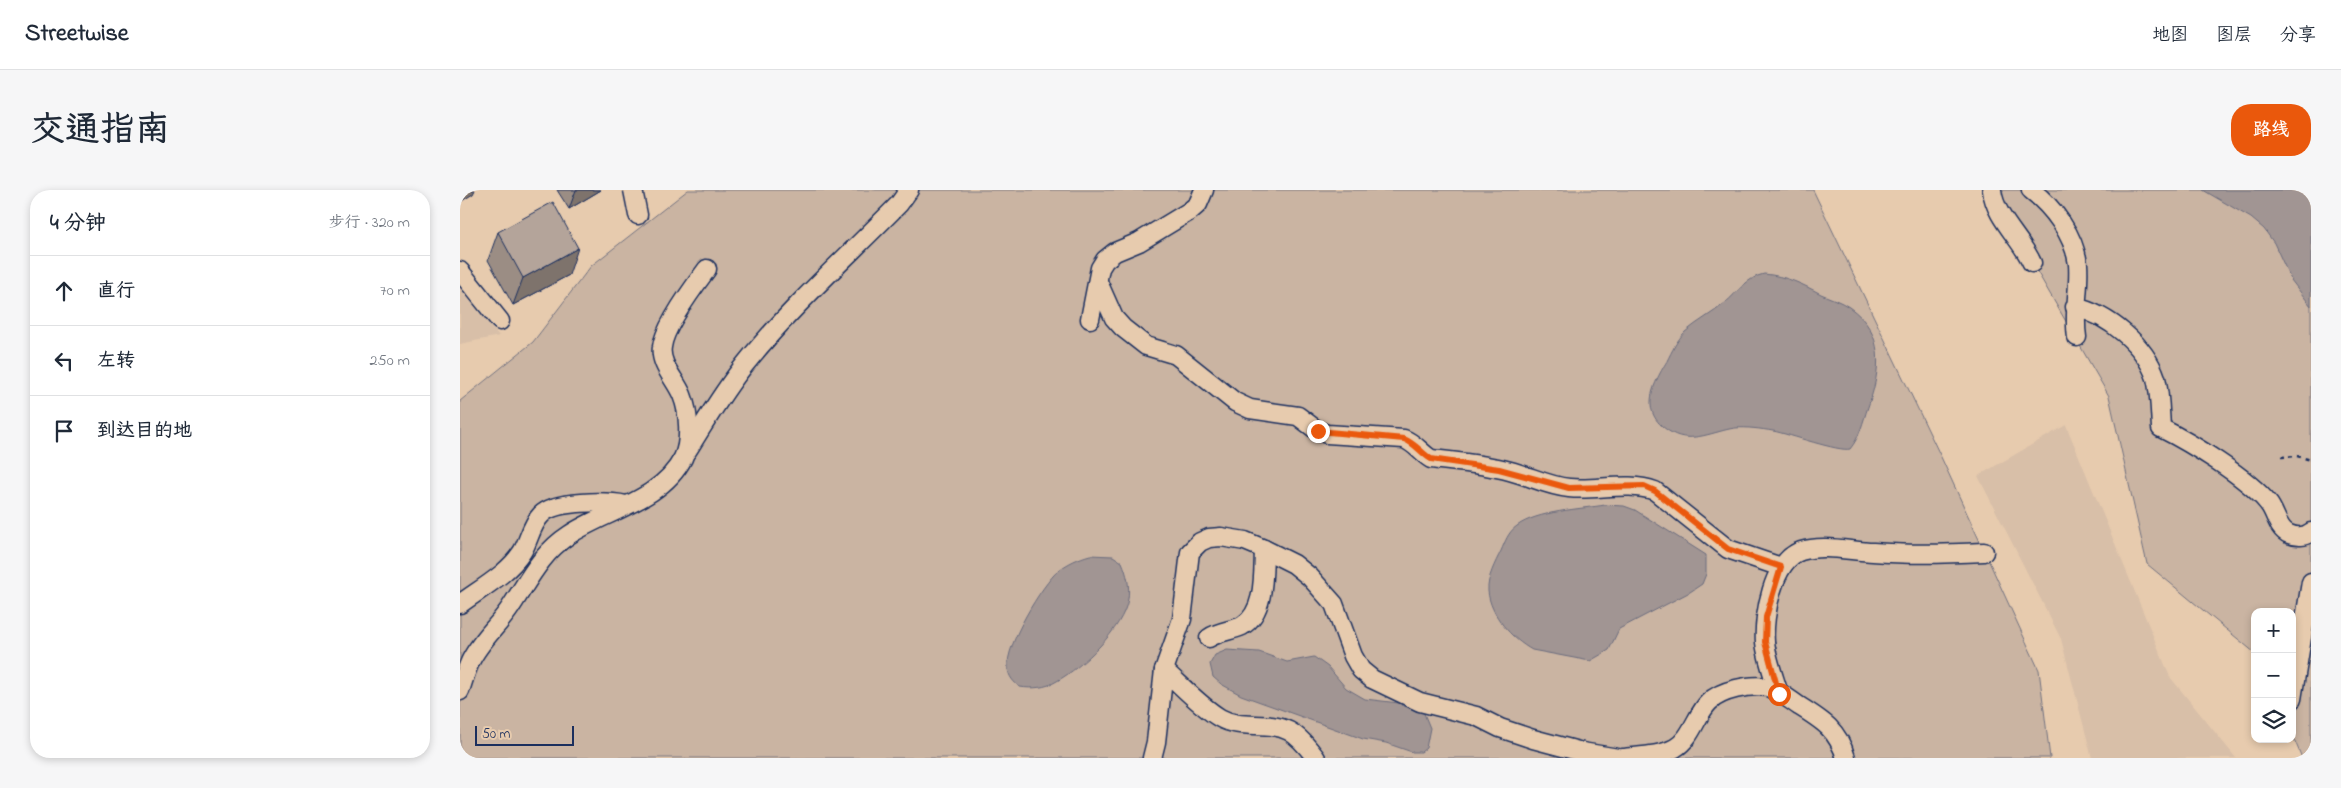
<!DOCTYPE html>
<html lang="zh">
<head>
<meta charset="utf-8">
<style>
	body { margin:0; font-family:"Indie Flower","LXGW WenKai TC",sans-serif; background:#f6f6f7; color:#1f2937 }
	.controls { position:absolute; right:15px; bottom:15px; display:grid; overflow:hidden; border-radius:10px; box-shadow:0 2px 8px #0003 }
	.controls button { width:45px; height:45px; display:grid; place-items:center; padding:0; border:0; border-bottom:1px solid #e0e1e3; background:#fff; color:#1f2937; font:25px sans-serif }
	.scale { position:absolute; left:15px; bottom:12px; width:99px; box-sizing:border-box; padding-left:5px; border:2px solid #1b2f5e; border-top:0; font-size:14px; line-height:18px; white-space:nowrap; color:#1b2f5e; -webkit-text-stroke:4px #e7cbae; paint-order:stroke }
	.stop { position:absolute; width:15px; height:15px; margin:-11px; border:4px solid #ea580c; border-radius:50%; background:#fff }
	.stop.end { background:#ea580c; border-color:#fff; box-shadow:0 1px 5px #0008 }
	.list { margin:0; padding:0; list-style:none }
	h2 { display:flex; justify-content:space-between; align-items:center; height:65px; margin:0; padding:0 20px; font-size:21px }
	h2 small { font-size:16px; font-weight:400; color:#747a83 }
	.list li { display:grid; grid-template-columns:32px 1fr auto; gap:15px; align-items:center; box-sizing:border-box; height:70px; padding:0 20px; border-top:1px solid #e0e1e3 }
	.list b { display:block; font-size:19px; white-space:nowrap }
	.list em { font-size:16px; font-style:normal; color:#747a83 }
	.icon { flex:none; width:28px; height:28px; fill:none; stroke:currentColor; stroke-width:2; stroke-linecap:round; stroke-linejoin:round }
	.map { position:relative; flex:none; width:1851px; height:568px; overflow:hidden; border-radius:20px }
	header { display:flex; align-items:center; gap:30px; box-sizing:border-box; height:70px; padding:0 25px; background:#fff; border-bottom:1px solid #e0e1e3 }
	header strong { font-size:24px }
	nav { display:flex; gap:28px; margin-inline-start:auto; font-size:18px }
	.intro { display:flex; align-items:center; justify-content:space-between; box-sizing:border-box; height:120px; padding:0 30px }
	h1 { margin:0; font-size:35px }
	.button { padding:12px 22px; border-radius:20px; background:#ea580c; color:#fff; font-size:18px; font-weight:700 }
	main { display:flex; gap:30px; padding:0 30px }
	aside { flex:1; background:#fff; border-radius:20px; box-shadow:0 2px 8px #0003 }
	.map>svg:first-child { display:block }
	.built { fill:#d8bfa8 }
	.green { fill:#cab4a2; stroke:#727280 }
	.water { fill:#a19593; stroke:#6b6c7e }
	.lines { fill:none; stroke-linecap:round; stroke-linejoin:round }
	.minor-casing { stroke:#1b2f5e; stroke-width:21 }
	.path { stroke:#1b2f5e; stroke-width:2.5; stroke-dasharray:4 4; stroke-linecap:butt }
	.minor { stroke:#e7cbae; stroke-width:18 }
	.wall { fill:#9b8d84; stroke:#1b2f5e }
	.shaded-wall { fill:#7e736c; stroke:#1b2f5e }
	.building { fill:#b4a49a; stroke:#1b2f5e }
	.route { stroke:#ea580c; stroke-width:6 }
</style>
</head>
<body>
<header>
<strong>Streetwise</strong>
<nav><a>地图</a><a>图层</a><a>分享</a></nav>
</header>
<div class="intro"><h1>交通指南</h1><a class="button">路线</a></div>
<main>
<aside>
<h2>4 分钟<small>步行 · 320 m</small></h2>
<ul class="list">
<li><svg class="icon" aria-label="ahead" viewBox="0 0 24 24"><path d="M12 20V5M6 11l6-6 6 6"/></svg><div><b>直行</b></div><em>70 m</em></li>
<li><svg class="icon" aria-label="left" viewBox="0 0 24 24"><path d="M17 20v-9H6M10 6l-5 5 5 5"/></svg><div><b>左转</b></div><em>250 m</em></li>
<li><svg class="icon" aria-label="arrive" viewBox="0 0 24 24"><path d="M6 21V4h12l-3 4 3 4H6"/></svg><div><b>到达目的地</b></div></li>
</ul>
</aside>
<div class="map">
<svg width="1851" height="568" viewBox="0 0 1851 568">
	<rect width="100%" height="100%" fill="#e7cbae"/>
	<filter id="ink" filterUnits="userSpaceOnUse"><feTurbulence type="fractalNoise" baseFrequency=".02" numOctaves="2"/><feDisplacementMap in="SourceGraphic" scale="10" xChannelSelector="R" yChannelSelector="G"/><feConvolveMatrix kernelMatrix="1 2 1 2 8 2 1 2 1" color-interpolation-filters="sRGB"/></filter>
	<g filter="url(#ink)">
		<g class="built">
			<polygon points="0,99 39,146 0,154"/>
			<polygon points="1606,235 1710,487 1776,568 1632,568 1601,449 1518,286"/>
		</g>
		<g class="green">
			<polygon points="228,0 1353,0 1481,267 1579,480 1590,568 0,568 0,211 73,152 131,76"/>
			<polygon points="1530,0 1851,0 1851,568 1842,568 1832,544 1832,422 1795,422 1795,463 1687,374 1649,206"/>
		</g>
		<g class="water">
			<polygon points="1743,0 1851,0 1851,116 1831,90 1814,53 1804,39 1791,28"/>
			<path d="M 1304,84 C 1326,86 1342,94 1361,104 C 1370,108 1380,111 1389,117 C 1426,143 1421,180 1408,217 C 1403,231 1400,247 1390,259 C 1379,262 1329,244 1313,241 C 1301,239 1287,237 1275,238 C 1254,241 1232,254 1212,243 C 1178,224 1192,196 1207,171 C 1212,161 1217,150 1225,142 C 1238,131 1252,124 1265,113 C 1278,102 1286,88 1304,84 Z"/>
			<path d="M 1145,315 L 1164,316 L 1175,320 L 1246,365 L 1246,384 L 1242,394 L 1230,402 L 1159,439 L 1149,460 L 1130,471 L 1072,460 C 1052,449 1030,425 1028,401 C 1027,388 1035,373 1041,361 C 1045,352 1048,342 1057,336 C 1077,321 1121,319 1145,315 Z"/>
			<path d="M 630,365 L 653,366 L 662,372 C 667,384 670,396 668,409 C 663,439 622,477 597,491 C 586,498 572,499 560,497 C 554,493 548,486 548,478 C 545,456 582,394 599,380 C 608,373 619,368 630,365 Z"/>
			<polygon points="767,460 799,462 827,472 854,467 868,477 886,498 905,509 947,514 963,521 970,538 966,558 961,562 952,562 926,553 903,549 781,505 761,494 753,487 750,474 755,465"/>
		</g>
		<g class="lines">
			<defs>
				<g id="minor">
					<polyline points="173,0 178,25"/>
					<path d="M 1532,0 C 1535,28 1561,48 1572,73"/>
					<path d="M 1571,0 C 1593,17 1614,45 1618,74 C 1620,98 1613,123 1617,147"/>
					<polyline points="0,81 40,131"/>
					<path d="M 638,92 L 654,128 L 663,138 L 686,156 L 716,165 L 775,212 L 790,219 L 838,226 L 858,241 L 867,244 L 944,249 C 955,253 961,263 971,269 C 997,272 1024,274 1050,281 C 1070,286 1088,296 1109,298 C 1137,301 1168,291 1195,301 L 1268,359 L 1321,377"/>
					<path d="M 1615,117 C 1649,125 1685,155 1696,188 C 1700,204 1700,222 1701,238 C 1731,253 1787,287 1808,313 C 1816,322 1817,339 1829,344 C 1836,347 1845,347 1851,342"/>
					<polyline points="630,129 640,78 645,70 655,62 679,52 730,21 738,14 744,0"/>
					<path d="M 227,261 C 246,231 263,201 286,173 C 332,116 388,66 439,14 L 449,0"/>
					<path d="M 0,414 C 20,399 48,384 62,362 C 69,351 71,335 81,325 C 94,310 148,311 166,315"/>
					<path d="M 749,448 C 759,441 771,441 782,436 C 806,422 803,383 804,359"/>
					<path d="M 704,480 C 721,495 741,517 760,528 C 781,540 808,530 829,541 C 840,547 848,558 856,568"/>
					<path d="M 0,501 C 3,491 6,481 10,472 C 19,452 38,436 50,418 C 68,391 81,363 109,345 C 145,321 202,310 223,268 C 231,251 229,222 222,205 C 216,190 199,174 202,157 C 204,137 235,95 247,79"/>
					<path d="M 1319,504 C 1314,487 1307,469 1305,452 C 1303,426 1313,370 1341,361 C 1363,354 1390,361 1413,362 C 1450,365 1487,364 1524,362"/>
					<polyline points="1832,509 1851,392"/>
					<polyline points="692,568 696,552 704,480 722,429 730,362 740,352 749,348 761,347 785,351 804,359 834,374 850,387 874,414 893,466 901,480 912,489 960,512 1016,526 1040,538 1073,549 1122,562 1158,568"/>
					<path d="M 1163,568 C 1180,566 1200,566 1215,558 C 1232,548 1236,525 1249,512 C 1261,500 1290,494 1307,497 C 1317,499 1330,510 1339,516 C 1363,531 1378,540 1386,568"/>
				</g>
			</defs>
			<use href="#minor" class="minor-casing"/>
			<polyline class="path" points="1821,267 1837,266 1851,270"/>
			<use href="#minor" class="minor"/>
		</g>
		<g class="wall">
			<polygon points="97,0 141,0 109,19"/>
			<polygon points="38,42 109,85 53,115 28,70"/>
		</g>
		<g class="shaded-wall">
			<polygon points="0,0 15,0 13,4 0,12"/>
			<polygon points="116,0 141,0 109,19"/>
			<polygon points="118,58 109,85 53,115 63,88"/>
		</g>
		<polygon class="building" points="93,12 118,58 63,88 38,42"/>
	</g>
	<g class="lines" filter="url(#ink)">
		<path class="route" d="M 858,241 L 944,249 C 955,253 961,263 971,269 L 1039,279 L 1109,298 L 1184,296 L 1195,301 L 1268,359 L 1321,377 L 1306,427 L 1305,452 L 1319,504"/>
	</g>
</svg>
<div class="controls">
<button>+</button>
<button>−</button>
<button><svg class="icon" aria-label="layers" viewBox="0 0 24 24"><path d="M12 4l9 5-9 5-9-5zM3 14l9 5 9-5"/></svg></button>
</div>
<div class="scale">50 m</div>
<div class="stop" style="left:1319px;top:504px"></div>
<div class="stop end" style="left:858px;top:241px"></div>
</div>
</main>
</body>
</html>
